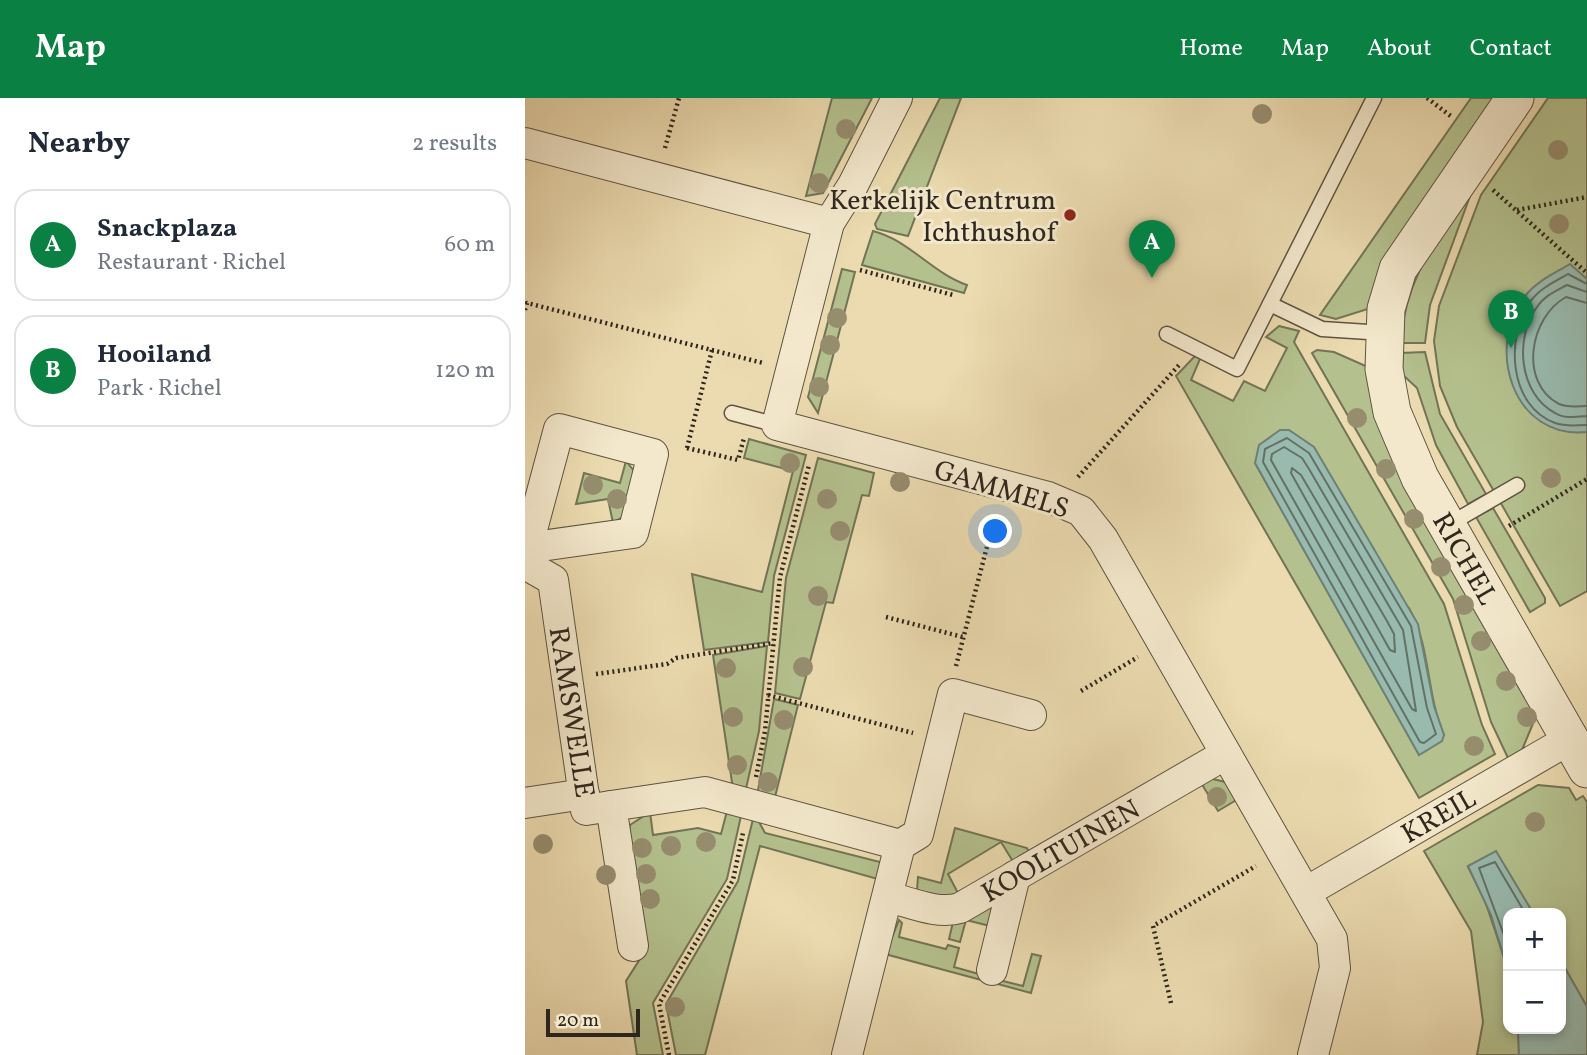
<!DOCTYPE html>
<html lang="en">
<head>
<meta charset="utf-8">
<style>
	body { margin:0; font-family:Vollkorn,serif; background:#f2f2f3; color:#1f2937 }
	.controls { position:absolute; right:21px; bottom:21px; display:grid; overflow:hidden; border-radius:14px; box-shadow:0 4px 10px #0003 }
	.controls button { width:63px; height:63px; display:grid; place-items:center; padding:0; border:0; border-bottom:2px solid #e0e1e3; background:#fff; color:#1f2937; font:35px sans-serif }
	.scale { position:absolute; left:21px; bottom:18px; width:94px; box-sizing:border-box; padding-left:7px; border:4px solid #2f271e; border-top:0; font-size:19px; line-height:24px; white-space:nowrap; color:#2f271e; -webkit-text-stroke:5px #f3e8cc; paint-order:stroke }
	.you { position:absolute; left:471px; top:434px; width:24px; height:24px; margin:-18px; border:5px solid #fff; border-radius:50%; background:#1a73e8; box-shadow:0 0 0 10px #1a73e833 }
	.badge { display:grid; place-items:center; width:46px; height:46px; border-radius:50%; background:#0b8043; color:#fff; font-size:23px; font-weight:700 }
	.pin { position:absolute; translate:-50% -58px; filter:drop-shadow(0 2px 4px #0008) }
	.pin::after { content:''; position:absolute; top:37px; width:24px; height:21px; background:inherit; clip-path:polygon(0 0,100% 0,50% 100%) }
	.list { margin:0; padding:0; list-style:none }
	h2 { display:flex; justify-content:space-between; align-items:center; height:91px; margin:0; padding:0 28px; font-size:30px }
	h2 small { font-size:23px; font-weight:400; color:#747a83 }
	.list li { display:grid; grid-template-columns:46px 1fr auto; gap:21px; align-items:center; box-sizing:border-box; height:112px; margin:0 14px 14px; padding:0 14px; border:2px solid #e0e1e3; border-radius:21px }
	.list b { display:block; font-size:26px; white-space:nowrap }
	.list p { margin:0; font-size:23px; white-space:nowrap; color:#747a83 }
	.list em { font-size:23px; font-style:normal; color:#747a83 }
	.map { position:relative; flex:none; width:1062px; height:957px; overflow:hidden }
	header { display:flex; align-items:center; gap:42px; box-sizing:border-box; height:98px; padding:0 35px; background:#0b8043; color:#fff }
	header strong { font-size:33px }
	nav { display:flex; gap:38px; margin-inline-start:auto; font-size:24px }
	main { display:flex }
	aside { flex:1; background:#fff }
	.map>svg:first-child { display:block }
	.green { fill:#b4c18e; stroke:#727456; stroke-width:2; fill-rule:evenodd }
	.water { fill:#99bbaf; stroke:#6f8075; stroke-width:2 }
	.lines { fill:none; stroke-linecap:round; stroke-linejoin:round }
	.shore { stroke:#647166; stroke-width:2 }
	.service-casing { stroke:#5e5442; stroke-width:17 }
	.minor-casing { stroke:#5e5442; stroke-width:32 }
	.tertiary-casing { stroke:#5e5442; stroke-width:39 }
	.path { stroke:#2f271e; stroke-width:4.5; stroke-dasharray:2 3.5; stroke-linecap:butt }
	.service { stroke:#f3e8cc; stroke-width:14 }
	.minor { stroke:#f3e8cc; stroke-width:30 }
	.tertiary { stroke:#f3e8cc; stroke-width:37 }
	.tree { fill:#968d6f }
	.poi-dot { fill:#8f2418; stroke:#f3e8cc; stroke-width:2.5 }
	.labels { text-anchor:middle; stroke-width:6; stroke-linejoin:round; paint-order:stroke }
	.poi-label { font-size:28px; fill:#2f271e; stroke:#f3e8cc; text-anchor:end }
	.street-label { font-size:28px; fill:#2f271e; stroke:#f3e8cc }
</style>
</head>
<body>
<header>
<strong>Map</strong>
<nav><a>Home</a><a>Map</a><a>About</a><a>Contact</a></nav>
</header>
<main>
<aside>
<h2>Nearby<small>2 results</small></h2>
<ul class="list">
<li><span class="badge">A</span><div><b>Snackplaza</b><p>Restaurant · Richel</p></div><em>60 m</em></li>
<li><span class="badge">B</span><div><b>Hooiland</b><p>Park · Richel</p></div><em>120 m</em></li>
</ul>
</aside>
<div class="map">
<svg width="1062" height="957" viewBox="0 0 1062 957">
	<rect width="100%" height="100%" fill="#ecdbb0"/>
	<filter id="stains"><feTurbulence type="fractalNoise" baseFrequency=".00286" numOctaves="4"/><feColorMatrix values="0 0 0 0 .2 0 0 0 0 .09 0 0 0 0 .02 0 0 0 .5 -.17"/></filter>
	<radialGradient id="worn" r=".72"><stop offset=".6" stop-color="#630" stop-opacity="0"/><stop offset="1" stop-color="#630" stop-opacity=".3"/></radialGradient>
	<g class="green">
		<polygon points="307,0 347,0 298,95 281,98"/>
		<polygon points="415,0 436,0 383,138 352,131 350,126"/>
		<polygon points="946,0 970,0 846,210 811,221 795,217"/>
		<polygon points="1023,0 1062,0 1062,493 1035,508 932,329 915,288 909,243 914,208 956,97"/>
		<path d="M 948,90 L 905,207 L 900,245 L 875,245 C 882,175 910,146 948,90 Z"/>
		<path d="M 348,133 C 384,142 407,175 442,187 L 439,195 L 337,167 Z"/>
		<polygon points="317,171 330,174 293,315 283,299"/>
		<path d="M 754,228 L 774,233 L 769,244 L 919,506 L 957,627 L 970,656 L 894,700 L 651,278 L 670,258 L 675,261 L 666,282 L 708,303 L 719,283 L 740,293 L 762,250 L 741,239 ZM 730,365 L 884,510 C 906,549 901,596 919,637 L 894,656 Z"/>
		<polygon points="792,252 809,254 843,269 1012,616 997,652 983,660 966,624 928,501 787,255"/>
		<polygon points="900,254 915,316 961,396 943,406 911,347 892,290 878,277 875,255"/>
		<polygon points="224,341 281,357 249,478 243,544 179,552 167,476 237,494 268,373 219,360"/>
		<polygon points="293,360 349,375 344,398 337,397 308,505 301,504 275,601 250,595 261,480"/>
		<polygon points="101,363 109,373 99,418 88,425 83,401 51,406 59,375 95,385"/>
		<polygon points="968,410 1020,500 1020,505 1005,514 951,419"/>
		<polygon points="242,548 234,633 220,695 208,691 188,557"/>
		<polygon points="249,601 273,607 249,703 232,698"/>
		<polygon points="684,680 700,684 713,701 693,713 675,683"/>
		<polygon points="1013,687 1044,690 1051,702 1058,698 1062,704 1062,909 1036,863 1036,815 1008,815 971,754 943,769 960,803 981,865 983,931 993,931 994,957 952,957 958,924 946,833 899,753"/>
		<polygon points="202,713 216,718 202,781 128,905 138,957 112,957 101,883 120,853 103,737 105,727 125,714 128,737 173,730 196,736"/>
		<polygon points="228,721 233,722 240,735 355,764 356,782 235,748 180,957 151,957 141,906 213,783"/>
		<polygon points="430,730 502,750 504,754 489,765 476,744 423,776 434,797 426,801 392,792 393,779 416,785"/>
		<polygon points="469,808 465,828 441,822 435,844 424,841 428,824"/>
		<polygon points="374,822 377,825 374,839 421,851 423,847 434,850 429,869 461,878 460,883 360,856"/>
		<polygon points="507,856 516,858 506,895 469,885 470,881 498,888"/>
	</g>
	<g class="water">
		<path d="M 1045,166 L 1062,181 L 1062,334 C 988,342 959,249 1001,197 C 1012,183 1030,175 1045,166 Z"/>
		<polygon points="755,332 764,332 789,349 893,526 909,608 919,637 917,643 894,657 730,365 734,347"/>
		<polygon points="971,753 1008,815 983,815 983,873 966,817 943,768"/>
		<polygon points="1036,863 1062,909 1062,957 994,957 993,931 1036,931"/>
	</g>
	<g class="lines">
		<g class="shore">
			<path d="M 1062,186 L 1043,176 C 1029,184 1014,191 1005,204 C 980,240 984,308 1030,325 C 1041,329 1051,327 1062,327"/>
			<path d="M 1062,194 L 1042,187 C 1031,193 1019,198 1012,209 C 989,240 994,296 1030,315 C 1040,321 1051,319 1062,318"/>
			<path d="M 1062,205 L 1041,199 C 1005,219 993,284 1034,306 C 1043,310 1053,308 1062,308"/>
			<polygon points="762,340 784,355 886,528 902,610 911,636 899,645 895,644 738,364 740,351"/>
			<polygon points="759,349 777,360 784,371 878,532 891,613 887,611 746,362 747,356"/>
			<polygon points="767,370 776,377 862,523 869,536 870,554 865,552 766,375"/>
			<polyline points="983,848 954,770 970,764 1000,815"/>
		</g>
		<defs>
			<g id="service">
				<polyline points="745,206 797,231 859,235"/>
				<polyline points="642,236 712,271 849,0"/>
				<polyline points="207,315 252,327"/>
				<polyline points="923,427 992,387"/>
			</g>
			<g id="minor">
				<polyline points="372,0 328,87 304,125 252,327 523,399 556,413 578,441 807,841 810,870 788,957"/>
				<polyline points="0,45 304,125"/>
				<polyline points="0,466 28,482 61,712 86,708 108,848"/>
				<polyline points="0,466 2,450 34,331 128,356 108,435 2,450"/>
				<polyline points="0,705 59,696"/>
				<polyline points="86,708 180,694 375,747"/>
				<polyline points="781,794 1045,641"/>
				<path d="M 363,799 C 385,804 412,817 435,810 L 701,656"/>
				<polyline points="467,872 490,778"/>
				<polyline points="322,957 375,747 393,736 428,596 506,617"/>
			</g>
			<polyline id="tertiary" points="990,0 873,171 861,211 859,271 867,314 895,380 1062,671"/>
		</defs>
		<use href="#service" class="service-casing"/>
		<use href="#minor" class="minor-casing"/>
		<use href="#tertiary" class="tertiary-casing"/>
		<g class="path">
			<polyline points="902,0 927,19"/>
			<polyline points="140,50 154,0"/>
			<polyline points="968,92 1062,175"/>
			<polyline points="992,112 1062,99"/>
			<polyline points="335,172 428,197"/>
			<polyline points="0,212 2,205 238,265"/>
			<polyline points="162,350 213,362 219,340"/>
			<polyline points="162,350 187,252"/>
			<polyline points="553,379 655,266"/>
			<polyline points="984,428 1062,381"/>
			<polyline points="361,519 438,539"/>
			<polyline points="431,568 471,414"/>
			<polyline points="71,576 142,566 151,560 249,545"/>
			<polyline points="556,593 613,559"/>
			<polyline points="243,597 388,635"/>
			<polyline points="231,679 240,633 255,479 284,367"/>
			<polyline points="646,905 628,828 731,768"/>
			<polyline points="144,957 134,906 208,782 218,735"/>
		</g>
		<use href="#service" class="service"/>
		<use href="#minor" class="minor"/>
		<use href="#tertiary" class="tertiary"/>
	</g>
	<g class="tree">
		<circle cx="737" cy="16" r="10"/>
		<circle cx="321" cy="31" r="10"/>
		<circle cx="1033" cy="52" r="10"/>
		<circle cx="294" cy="85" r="10"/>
		<circle cx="1034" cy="126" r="10"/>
		<circle cx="312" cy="220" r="10"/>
		<circle cx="305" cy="247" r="10"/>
		<circle cx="294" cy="289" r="10"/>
		<circle cx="832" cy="320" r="10"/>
		<circle cx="265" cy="365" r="10"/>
		<circle cx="861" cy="371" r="10"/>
		<circle cx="1026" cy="380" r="10"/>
		<circle cx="375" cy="384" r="10"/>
		<circle cx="68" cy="387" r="10"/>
		<circle cx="92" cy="401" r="10"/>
		<circle cx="302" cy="401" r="10"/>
		<circle cx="889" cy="421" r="10"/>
		<circle cx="315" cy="433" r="10"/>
		<circle cx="916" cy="469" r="10"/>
		<circle cx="293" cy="498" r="10"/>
		<circle cx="939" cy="507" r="10"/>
		<circle cx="956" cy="543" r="10"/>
		<circle cx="278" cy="569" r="10"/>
		<circle cx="201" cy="570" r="10"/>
		<circle cx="981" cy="583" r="10"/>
		<circle cx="208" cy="619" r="10"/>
		<circle cx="1002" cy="619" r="10"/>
		<circle cx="259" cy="622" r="10"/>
		<circle cx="949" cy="648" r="10"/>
		<circle cx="212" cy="667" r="10"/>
		<circle cx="243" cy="684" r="10"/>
		<circle cx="692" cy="699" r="10"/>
		<circle cx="1010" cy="724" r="10"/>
		<circle cx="181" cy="744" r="10"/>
		<circle cx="18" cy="746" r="10"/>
		<circle cx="146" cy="748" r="10"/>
		<circle cx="117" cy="750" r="10"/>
		<circle cx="121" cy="776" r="10"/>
		<circle cx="81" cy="777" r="10"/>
		<circle cx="125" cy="801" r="10"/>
		<circle cx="150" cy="909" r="10"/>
	</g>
	<circle class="poi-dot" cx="545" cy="117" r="7"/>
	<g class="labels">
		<g class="poi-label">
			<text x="531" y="111">Kerkelijk Centrum<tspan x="531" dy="32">Ichthushof</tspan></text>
		</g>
		<g class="street-label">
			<text transform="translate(477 390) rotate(17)" y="10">GAMMELS</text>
			<text transform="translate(941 460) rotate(60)" y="10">RICHEL</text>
			<text transform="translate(48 614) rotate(81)" y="10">RAMSWELLE</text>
			<text transform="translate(913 717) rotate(-30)" y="10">KREIL</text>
			<text transform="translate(535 752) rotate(-30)" y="10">KOOLTUINEN</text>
		</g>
	</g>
	<rect width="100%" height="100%" filter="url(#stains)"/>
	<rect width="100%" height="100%" fill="url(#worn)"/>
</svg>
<div class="controls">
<button>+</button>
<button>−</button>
</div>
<div class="scale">20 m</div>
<div class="you"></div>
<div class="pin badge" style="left:627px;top:180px">A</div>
<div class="pin badge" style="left:986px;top:250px">B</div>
</div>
</main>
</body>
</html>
